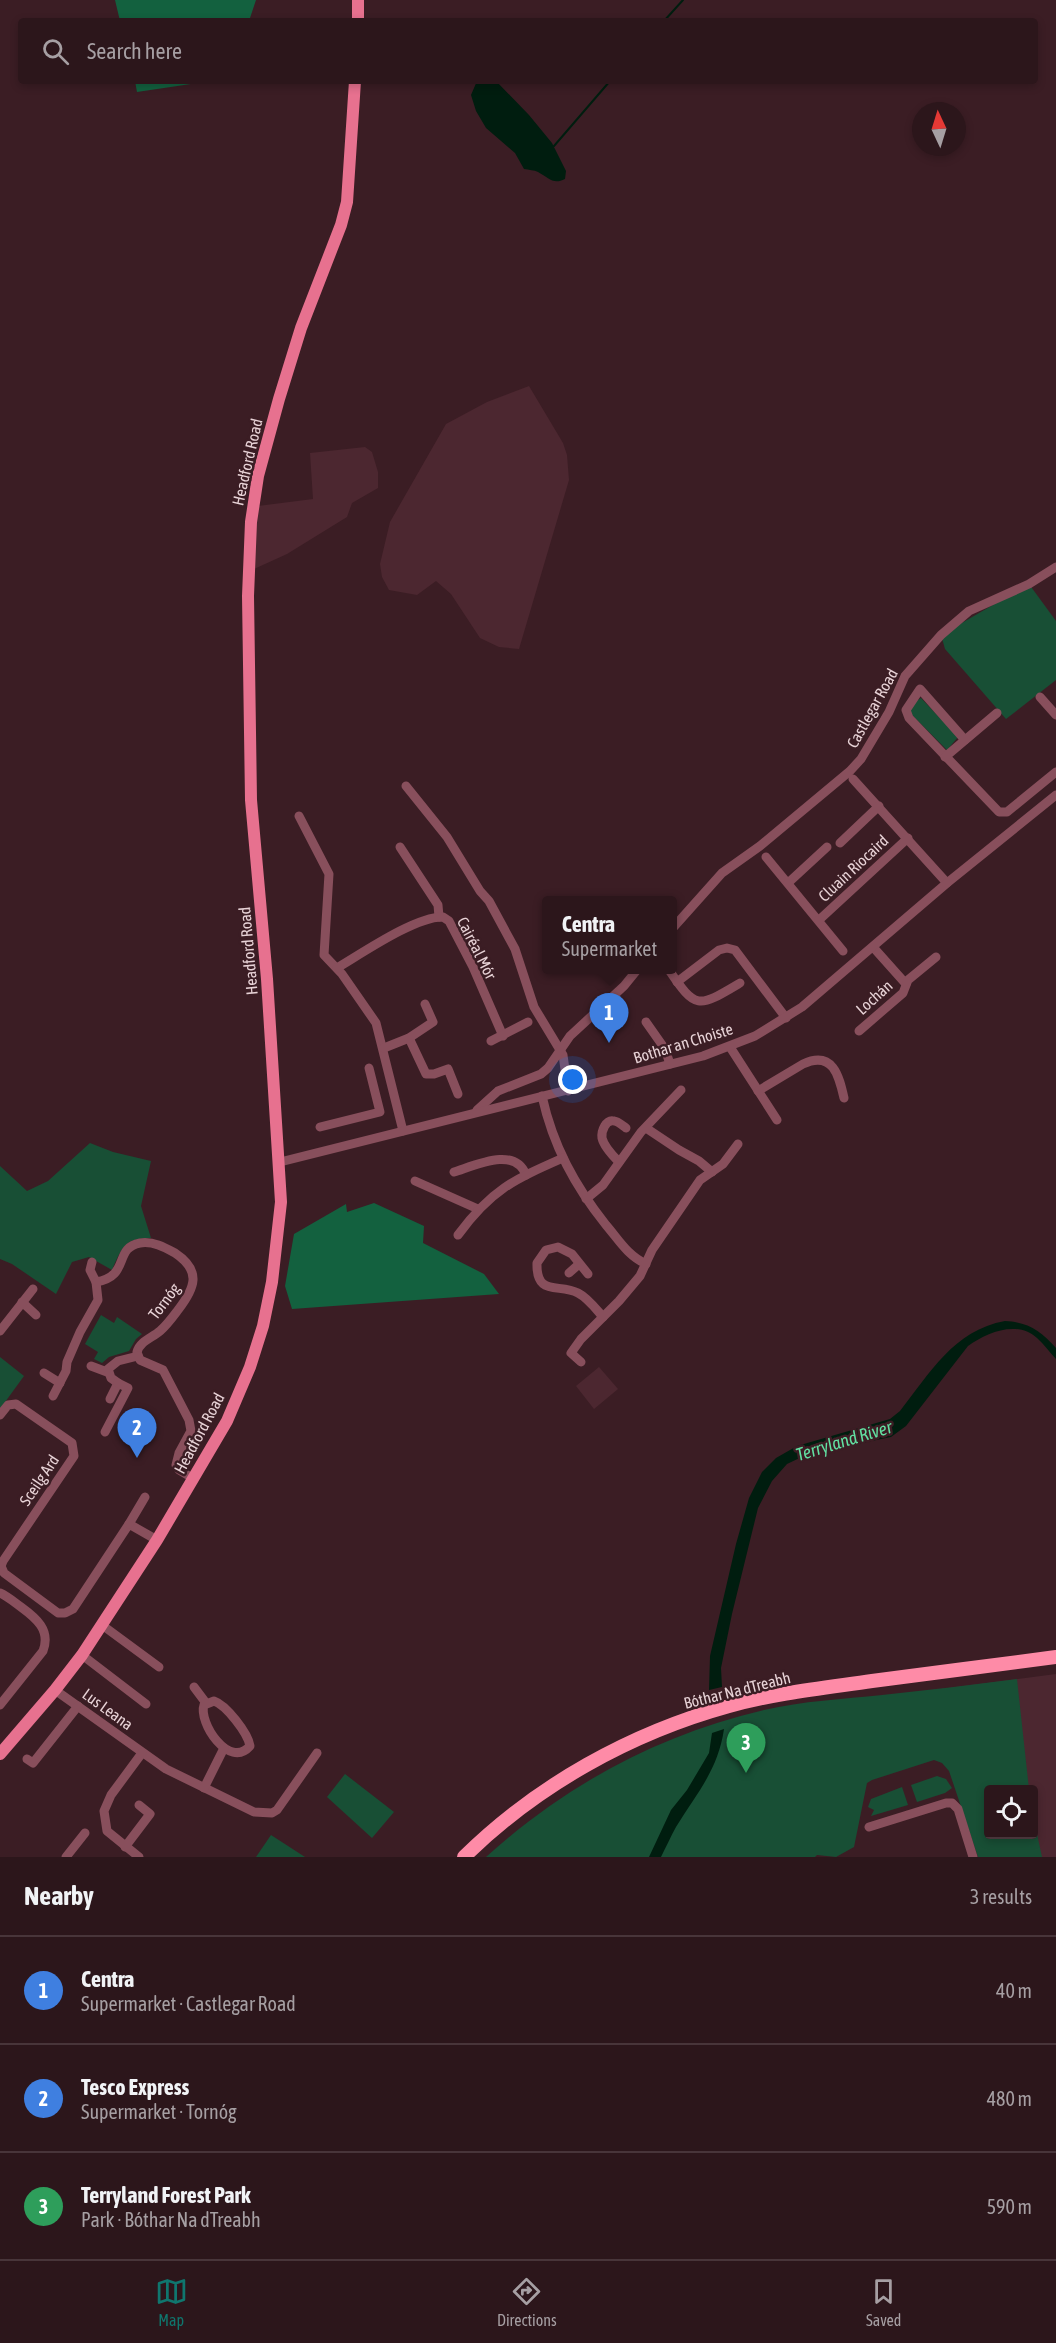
<!DOCTYPE html>
<html lang="en">
<head>
<meta charset="utf-8">
<style>
	body { margin:0; font-family:"Asap Condensed",sans-serif; background:#382328; color:#f1f3f6 }
	.controls { position:absolute; right:18px; bottom:18px; display:grid; overflow:hidden; border-radius:6px; box-shadow:0 3px 9px #0003 }
	.controls button { width:54px; height:54px; display:grid; place-items:center; padding:0; border:0; border-bottom:2px solid #48353a; background:#2c161b; color:#f1f3f6; font:30px sans-serif }
	.compass { position:absolute; left:912px; top:102px; width:54px; height:54px; border-radius:50%; background:#2c161b; box-shadow:0 3px 9px #0003; rotate:356deg }
	.you { position:absolute; left:573px; top:1080px; width:21px; height:21px; margin:-15px; border:4px solid #fff; border-radius:50%; background:#1a73e8; box-shadow:0 0 0 9px #1a73e833 }
	.badge { display:grid; place-items:center; width:39px; height:39px; border-radius:50%; background:#0f766e; color:#fff; font-size:20px; font-weight:700 }
	.pin { position:absolute; translate:-50% -50px; filter:drop-shadow(0 2px 3px #0008) }
	.pin::after { content:''; position:absolute; top:32px; width:21px; height:18px; background:inherit; clip-path:polygon(0 0,100% 0,50% 100%) }
	.popup { position:absolute; left:542px; top:896px; width:135px; height:78px; box-sizing:border-box; display:grid; place-content:center; border-radius:6px; background:#2c161b; filter:drop-shadow(0 2px 4px #0005); font-size:20px; white-space:nowrap; color:#a69fa3 }
	.popup b { font-size:22px; color:#f1f3f6 }
	.popup::after { content:''; position:absolute; left:50%; top:100%; margin-left:-12px; border:12px solid transparent; border-top-color:#2c161b }
	.list { margin:0; padding:0; list-style:none }
	h2 { display:flex; justify-content:space-between; align-items:center; height:78px; margin:0; padding:0 24px; font-size:26px }
	h2 small { font-size:20px; font-weight:400; color:#a69fa3 }
	.list li { display:grid; grid-template-columns:39px 1fr auto; gap:18px; align-items:center; box-sizing:border-box; height:108px; padding:0 24px; border-top:2px solid #48353a }
	.list b { display:block; font-size:22px; white-space:nowrap }
	.list p { margin:0; font-size:20px; white-space:nowrap; color:#a69fa3 }
	.list em { font-size:20px; font-style:normal; color:#a69fa3 }
	.icon { flex:none; width:33px; height:33px; fill:none; stroke:currentColor; stroke-width:2; stroke-linecap:round; stroke-linejoin:round }
	.map { position:relative; flex:none; width:1056px; height:1857px; overflow:hidden }
	.search { position:absolute; background:#2c161b; box-shadow:0 3px 9px #0003; left:18px; right:18px; top:18px; height:66px; display:flex; align-items:center; gap:15px; box-sizing:border-box; padding:0 21px; border-radius:6px; color:#a69fa3; font-size:22px }
	.sheet { height:402px; background:#2c161b }
	nav { display:flex; justify-content:space-around; align-items:center; box-sizing:border-box; height:84px; border-top:2px solid #48353a; background:#2c161b; font-size:16px; color:#a69fa3 }
	nav a { display:grid; justify-items:center; gap:3px }
	nav .on { color:#0f766e }
	.map>svg:first-child { display:block }
	.built { fill:#4c2730; fill-rule:evenodd }
	.green { fill:#184f35 }
	.forest { fill:#13613f }
	.water { fill:#001d0f }
	.lines { fill:none; stroke-linecap:round; stroke-linejoin:round }
	.stream { stroke:#001d0f; stroke-width:2 }
	.minor { stroke:#884f5c; stroke-width:9 }
	.major { stroke:#e7718f; stroke-width:12 }
	.highway { stroke:#fe8ba7; stroke-width:14 }
	.labels { text-anchor:middle; stroke-width:5; stroke-linejoin:round; paint-order:stroke }
	.street-label { font-size:16px; fill:#e8d3d7; stroke:#3b1d24 }
	.water-label { font-size:18px; font-style:italic; fill:#62e1a2; stroke:#3b1d24 }
</style>
</head>
<body>
<div class="map">
<svg width="1056" height="1857" viewBox="0 0 1056 1857">
	<rect width="100%" height="100%" fill="#3b1d24"/>
	<g class="built">
		<polygon points="529,386 563,443 567,455 569,480 519,649 499,647 480,638 451,594 436,581 417,595 389,590 382,577 380,564 390,522 446,424 487,402"/>
		<polygon points="365,447 372,452 378,472 378,488 352,503 347,517 287,554 252,570 258,506 313,499 310,453"/>
		<polygon points="599,1367 618,1389 594,1409 576,1386"/>
		<path d="M 1056,1674 L 1056,1857 L 978,1857 L 963,1809 L 932,1690 ZM 988,1790 L 1034,1790 L 1034,1834 L 988,1834 Z"/>
	</g>
	<g class="green">
		<polygon points="1029,584 1056,621 1056,680 1006,719 945,649 941,635"/>
		<polygon points="921,698 958,737 947,750 909,712 913,703"/>
		<path d="M 90,1143 L 113,1152 L 151,1161 L 141,1206 L 151,1238 C 125,1238 122,1247 112,1270 L 89,1257 L 72,1262 L 56,1294 L 12,1264 L 0,1259 L 0,1166 L 27,1191 L 48,1181 Z"/>
		<polygon points="101,1315 114,1323 117,1317 142,1334 136,1339 129,1351 109,1357 102,1363 94,1359 98,1352 85,1344"/>
		<polygon points="0,1357 24,1376 0,1409"/>
		<path d="M 1017,1679 L 1029,1789 L 988,1790 L 988,1834 L 1034,1834 L 1034,1820 L 1042,1857 L 978,1857 L 949,1771 L 942,1763 L 934,1760 L 872,1780 L 867,1783 L 854,1847 L 836,1857 L 817,1855 L 815,1857 L 486,1857 C 567,1784 658,1735 764,1710 C 803,1701 843,1699 882,1695 C 927,1690 972,1685 1017,1679 Z"/>
		<polygon points="345,1774 394,1812 372,1838 327,1797"/>
		<polygon points="937,1776 946,1779 952,1788 945,1793 917,1802 911,1785"/>
		<polygon points="902,1787 908,1805 871,1816 874,1810 868,1807 871,1799"/>
		<polygon points="271,1835 305,1857 256,1857"/>
	</g>
	<g class="forest">
		<polygon points="115,0 256,0 249,21 120,21"/>
		<polygon points="135,81 211,81 137,92"/>
		<polygon points="374,1203 424,1226 423,1243 484,1274 499,1294 292,1309 285,1286 294,1234 346,1204 347,1212"/>
	</g>
	<g class="water">
		<path d="M 477,81 L 496,81 L 529,115 L 552,143 L 566,171 L 565,179 C 553,185 549,178 538,172 C 534,170 529,170 524,169 L 515,153 L 486,128 L 476,111 L 471,95 Z"/>
		<path d="M 1005,1321 C 1028,1322 1041,1331 1056,1348 L 1056,1359 C 1050,1353 1044,1344 1037,1338 C 1017,1320 987,1332 968,1346 L 906,1426 L 891,1437 L 808,1454 L 787,1464 L 772,1481 L 758,1508 L 732,1614 L 721,1668 L 722,1687 L 709,1690 L 710,1656 L 736,1544 L 749,1498 L 762,1472 L 776,1458 L 797,1446 L 890,1419 L 900,1411 C 930,1373 954,1330 1005,1321 Z"/>
		<path d="M 724,1729 C 718,1770 697,1793 676,1827 C 671,1836 666,1847 661,1857 L 649,1857 L 671,1810 L 687,1790 L 709,1753 L 712,1733 Z"/>
	</g>
	<g class="lines">
		<g class="stream">
			<polyline points="664,21 683,0"/>
			<polyline points="554,146 610,81"/>
		</g>
		<g class="minor">
			<polyline points="1040,697 1056,715"/>
			<polyline points="965,740 920,689 906,710 909,718 999,812 1007,812 1056,772"/>
			<polyline points="945,757 997,713"/>
			<polyline points="853,779 947,883"/>
			<polyline points="406,786 447,837 480,891 489,901 515,949 534,1007 563,1055 568,1091"/>
			<polyline points="299,816 329,874 324,955 342,974 376,1023 403,1131"/>
			<polyline points="840,843 879,806"/>
			<polyline points="400,847 438,905 439,917"/>
			<polyline points="766,857 843,951"/>
			<polyline points="788,883 827,847"/>
			<polyline points="819,920 908,838"/>
			<polyline points="672,929 722,873 760,846 850,771 861,759 889,712 905,676 941,635 969,611 1029,584 1056,567"/>
			<polyline points="873,947 906,984"/>
			<path d="M 337,968 C 361,954 416,916 443,917 L 449,921 L 473,967 L 503,1036"/>
			<path d="M 669,970 C 696,1010 698,1008 740,983"/>
			<polyline points="677,982 719,950 727,948 735,950 786,1018"/>
			<polyline points="646,1022 665,1049 670,1064"/>
			<polyline points="859,1031 903,993 908,980 936,957"/>
			<polyline points="409,1038 426,1074 434,1074 448,1069 458,1094"/>
			<polyline points="491,1041 528,1022"/>
			<polyline points="730,1047 777,1120"/>
			<polyline points="384,1048 409,1038 433,1022 425,1004"/>
			<path d="M 758,1091 L 803,1064 C 833,1050 839,1076 844,1098"/>
			<path d="M 542,1096 C 553,1146 575,1186 606,1225 C 619,1240 627,1255 646,1264"/>
			<polyline points="477,1110 498,1091 541,1074 548,1068 570,1036 624,986 637,970"/>
			<polyline points="320,1127 380,1112 369,1068"/>
			<polyline points="646,1128 679,1150 699,1161 712,1172"/>
			<polyline points="280,1162 703,1056 755,1036 802,1007 947,883 1056,795"/>
			<path d="M 619,1162 C 613,1156 604,1147 602,1138 C 601,1131 606,1119 614,1121 C 618,1121 623,1126 626,1128"/>
			<path d="M 454,1172 C 476,1165 515,1146 526,1175"/>
			<polyline points="415,1181 478,1209"/>
			<polyline points="586,1199 603,1185 641,1132 681,1090"/>
			<path d="M 458,1235 C 491,1190 513,1180 563,1158"/>
			<path d="M 92,1262 L 90,1270 L 96,1282 C 131,1276 113,1248 140,1243 C 153,1241 164,1247 175,1253 C 202,1271 195,1288 178,1310 C 172,1318 167,1325 160,1331 C 152,1338 140,1341 137,1352 L 140,1360 L 163,1370 L 189,1420 L 191,1431 L 179,1453 L 176,1465 L 179,1470 L 194,1479"/>
			<polyline points="569,1273 579,1264"/>
			<path d="M 588,1274 L 572,1254 L 558,1247 L 546,1250 L 537,1263 C 536,1297 559,1283 578,1293 C 588,1298 596,1309 603,1317"/>
			<polyline points="22,1302 36,1315"/>
			<polyline points="0,1331 33,1289"/>
			<polyline points="581,1362 571,1353 581,1339 619,1301 640,1276 652,1250 700,1180 723,1164 738,1144"/>
			<polyline points="91,1366 107,1372"/>
			<polyline points="44,1373 60,1383"/>
			<polyline points="53,1396 66,1371 67,1362 80,1332 98,1300 96,1282"/>
			<polyline points="110,1399 118,1383 111,1378 108,1369 118,1361 138,1356"/>
			<polyline points="0,1415 8,1405 16,1404 72,1443 74,1456 3,1561 1,1566 4,1573 58,1613 65,1613 73,1609 129,1524 157,1540"/>
			<polyline points="105,1432 128,1388 118,1383"/>
			<polyline points="129,1524 145,1497"/>
			<path d="M 0,1593 C 7,1596 14,1602 21,1607 C 36,1618 51,1630 43,1651 L 0,1705"/>
			<polyline points="102,1625 159,1667"/>
			<polyline points="82,1655 146,1704"/>
			<polyline points="194,1687 206,1703"/>
			<polyline points="55,1690 166,1769 254,1812 272,1813 277,1810 317,1753"/>
			<path d="M 214,1701 C 226,1705 248,1733 250,1746 C 229,1770 198,1722 204,1705 Z"/>
			<polyline points="27,1759 33,1763 78,1706"/>
			<polyline points="204,1788 224,1748"/>
			<polyline points="869,1827 946,1803 952,1803 958,1809 973,1857"/>
			<polyline points="125,1847 150,1814 139,1805"/>
			<polyline points="66,1857 85,1833"/>
			<polyline points="139,1857 107,1831 104,1811 111,1795 142,1753"/>
		</g>
		<g class="major">
			<polyline points="358,21 358,0"/>
			<polyline points="0,1754 55,1690 82,1655 157,1540 227,1421 250,1367 263,1326 272,1282 281,1202 267,979 251,800 248,596 251,522 258,476 279,399 301,328 341,225 347,202 355,81"/>
		</g>
		<path class="highway" d="M 464,1857 C 537,1785 631,1733 729,1706 C 776,1693 824,1688 872,1681 C 933,1673 995,1665 1056,1657"/>
	</g>
	<g class="labels">
		<g class="street-label">
			<text transform="translate(247 462) rotate(-77)" y="6">Headford Road</text>
			<text transform="translate(872 708) rotate(-61)" y="6">Castlegar Road</text>
			<text transform="translate(853 868) rotate(-43)" y="6">Cluain Riocaird</text>
			<text transform="translate(477 948) rotate(63)" y="6">Cairéal Mór</text>
			<text transform="translate(248 951) rotate(-95)" y="6">Headford Road</text>
			<text transform="translate(874 997) rotate(-42)" y="6">Lochán</text>
			<text transform="translate(683 1043) rotate(-17)" y="6">Bothar an Choiste</text>
			<text transform="translate(164 1301) rotate(-53)" y="6">Tornóg</text>
			<text transform="translate(199 1433) rotate(-62)" y="6">Headford Road</text>
			<text transform="translate(39 1480) rotate(-56)" y="6">Sceilg Ard</text>
			<text transform="translate(737 1690) rotate(-14)" y="6">Bóthar Na dTreabh</text>
			<text transform="translate(108 1709) rotate(36)" y="6">Lus Leana</text>
		</g>
		<g class="water-label">
			<text transform="translate(844 1441) rotate(-17)" y="6">Terryland River</text>
		</g>
	</g>
</svg>
<div class="controls">
<button><svg class="icon" aria-label="locate" viewBox="0 0 24 24"><circle cx="12" cy="12" r="6"/><path d="M12 2v4M12 18v4M2 12h4M18 12h4"/></svg></button>
</div>
<svg class="compass" viewBox="-18 -18 36 36"><path d="M0-13l5 13h-10z" fill="#e53935"/><path d="M0 13l5-13h-10z" fill="#a69fa3"/></svg>
<div class="you"></div>
<div class="pin badge" style="left:609px;top:1043px;background:#3f7fe0">1</div>
<div class="popup"><b>Centra</b>Supermarket</div>
<div class="pin badge" style="left:137px;top:1458px;background:#3f7fe0">2</div>
<div class="pin badge" style="left:746px;top:1773px;background:#2e9e5b">3</div>
<div class="search"><svg class="icon" aria-label="search" viewBox="0 0 24 24"><circle cx="10" cy="10" r="6"/><path d="M15 15l6 6"/></svg>Search here</div>
</div>
<section class="sheet">
<h2>Nearby<small>3 results</small></h2>
<ul class="list">
<li><span class="badge" style="background:#3f7fe0">1</span><div><b>Centra</b><p>Supermarket · Castlegar Road</p></div><em>40 m</em></li>
<li><span class="badge" style="background:#3f7fe0">2</span><div><b>Tesco Express</b><p>Supermarket · Tornóg</p></div><em>480 m</em></li>
<li><span class="badge" style="background:#2e9e5b">3</span><div><b>Terryland Forest Park</b><p>Park · Bóthar Na dTreabh</p></div><em>590 m</em></li>
</ul>
</section>
<nav>
<a class="on"><svg class="icon" aria-label="map" viewBox="0 0 24 24"><path d="M3 6l6-2 6 2 6-2v14l-6 2-6-2-6 2zM9 4v14M15 6v14"/></svg>Map</a>
<a><svg class="icon" aria-label="directions" viewBox="0 0 24 24"><path d="M12 3l9 9-9 9-9-9zM9 14v-3h6M13 9l2 2-2 2"/></svg>Directions</a>
<a><svg class="icon" aria-label="saved" viewBox="0 0 24 24"><path d="M7 4h10v16l-5-4-5 4z"/></svg>Saved</a>
</nav>
</body>
</html>
